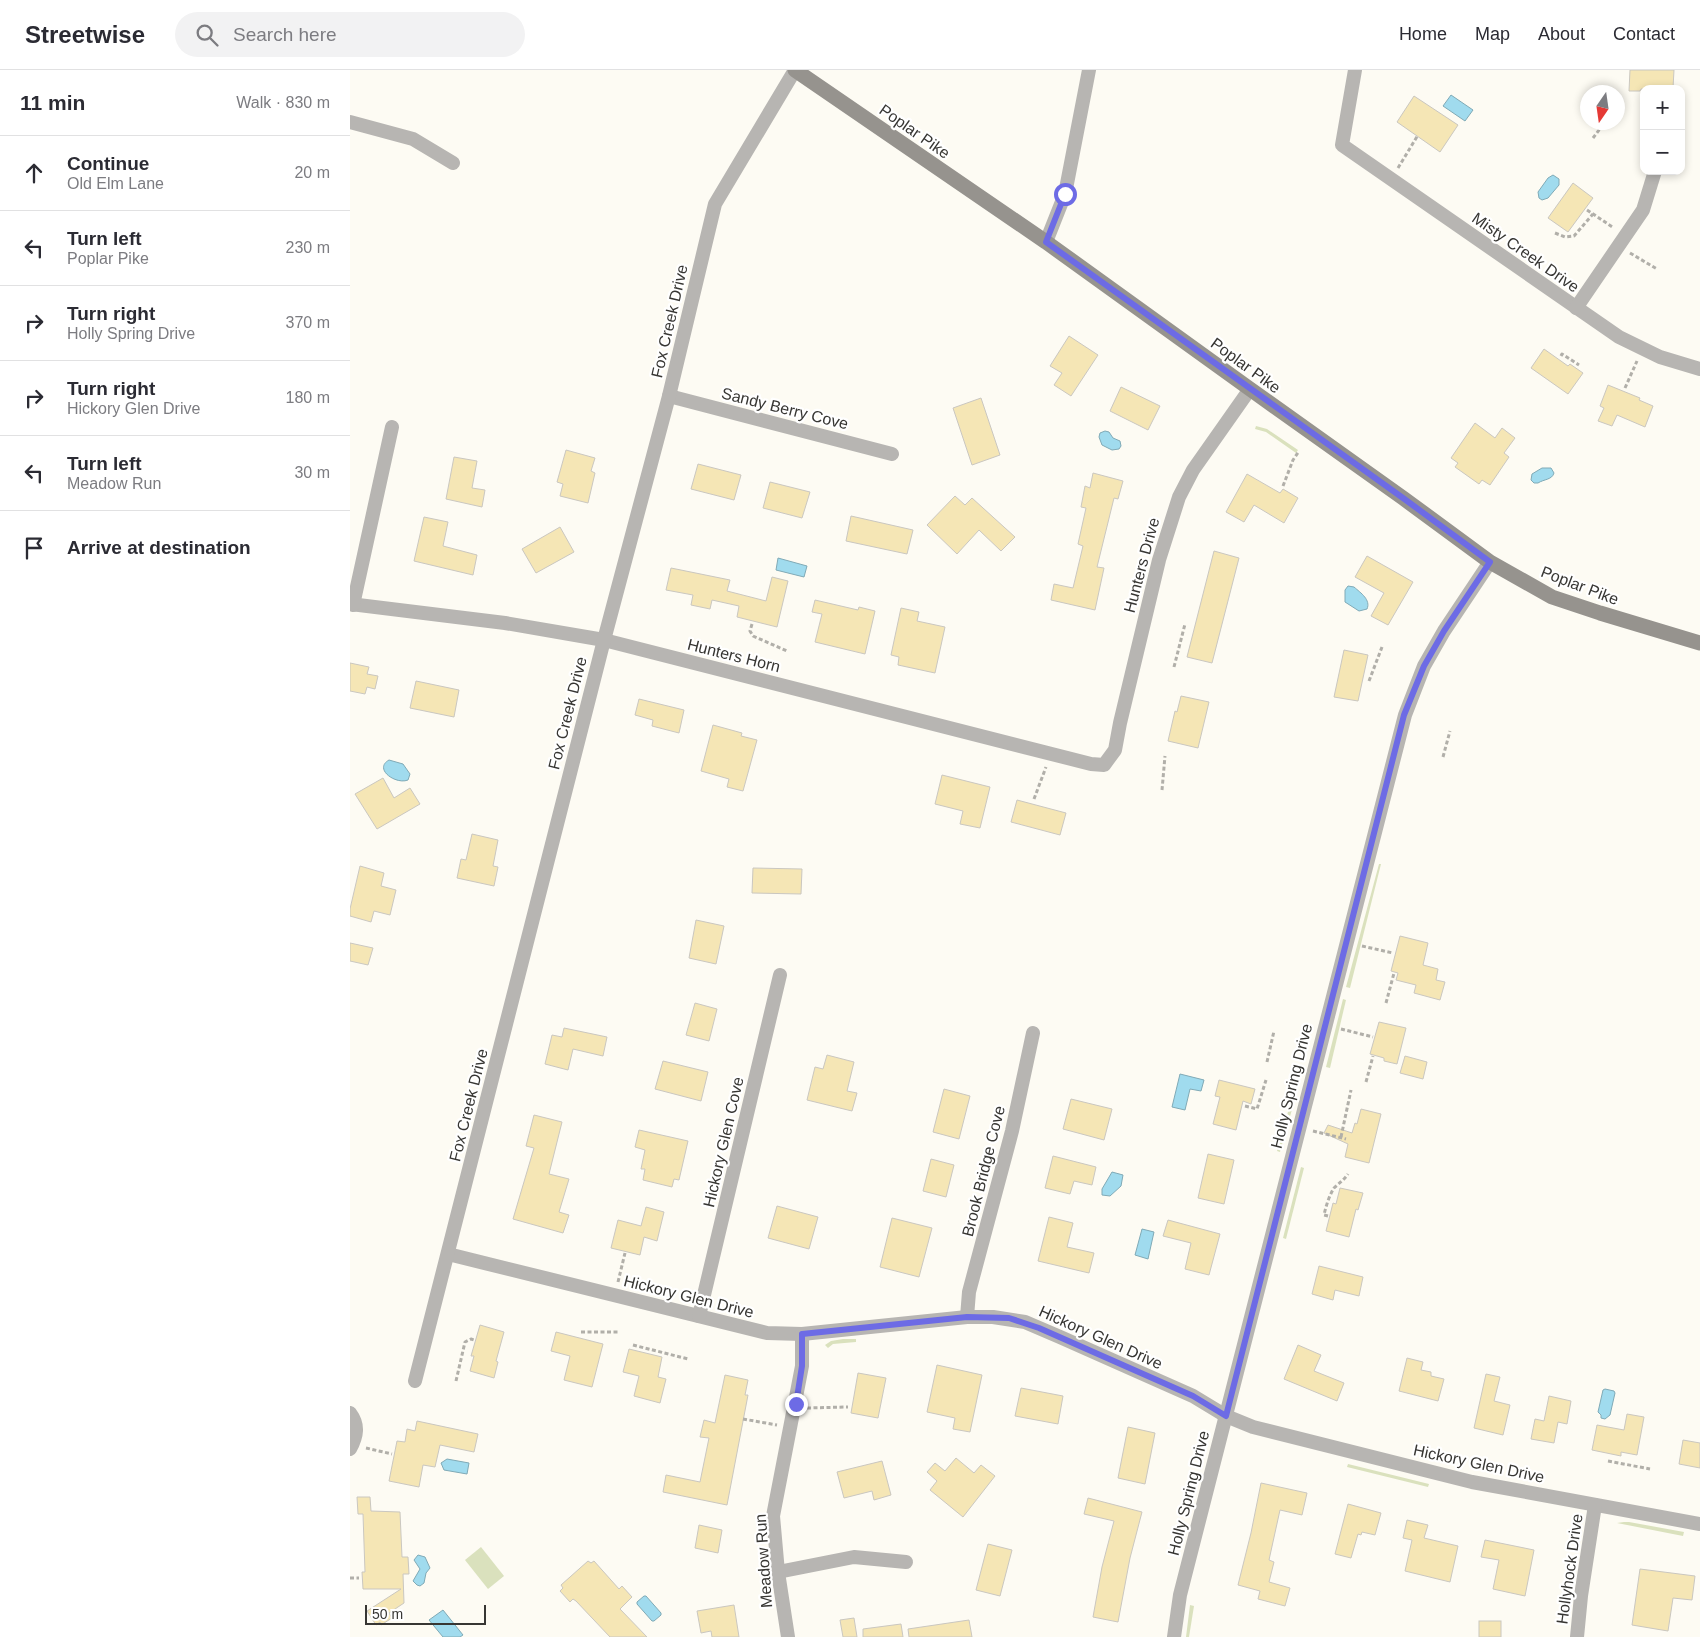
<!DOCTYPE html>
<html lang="en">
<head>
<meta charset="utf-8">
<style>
	body { margin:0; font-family:Arial,sans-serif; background:#f2f2f3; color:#2b2b33 }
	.controls { position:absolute; right:15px; top:15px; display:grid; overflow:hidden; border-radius:10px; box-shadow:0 2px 8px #0003 }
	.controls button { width:45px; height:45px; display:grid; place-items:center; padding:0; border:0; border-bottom:1px solid #e1e1e2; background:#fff; color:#2b2b33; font:25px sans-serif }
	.compass { position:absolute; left:1230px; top:15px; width:45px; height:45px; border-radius:50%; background:#fff; box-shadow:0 2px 8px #0003; rotate:193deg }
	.scale { position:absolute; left:15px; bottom:12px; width:121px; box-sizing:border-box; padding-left:5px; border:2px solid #373633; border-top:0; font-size:14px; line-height:18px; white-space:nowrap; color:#373633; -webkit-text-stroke:4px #fff; paint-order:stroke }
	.stop { position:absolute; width:15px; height:15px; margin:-11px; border:4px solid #6d6be5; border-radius:50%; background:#fff }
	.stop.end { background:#6d6be5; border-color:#fff; box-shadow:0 1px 5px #0008 }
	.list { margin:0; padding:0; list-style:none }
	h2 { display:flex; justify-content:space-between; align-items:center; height:65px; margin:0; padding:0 20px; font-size:21px }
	h2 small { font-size:16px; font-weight:400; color:#7c7c81 }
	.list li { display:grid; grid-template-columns:32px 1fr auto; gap:15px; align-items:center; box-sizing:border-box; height:75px; padding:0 20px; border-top:1px solid #e1e1e2 }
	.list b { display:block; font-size:19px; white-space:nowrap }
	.list p { margin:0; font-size:16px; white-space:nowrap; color:#7c7c81 }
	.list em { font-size:16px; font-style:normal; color:#7c7c81 }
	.icon { flex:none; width:28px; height:28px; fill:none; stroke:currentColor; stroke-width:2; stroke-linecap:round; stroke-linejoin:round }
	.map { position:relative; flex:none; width:1350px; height:1567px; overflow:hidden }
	header { display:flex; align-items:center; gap:30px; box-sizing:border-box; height:70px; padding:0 25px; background:#fff; border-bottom:1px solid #e1e1e2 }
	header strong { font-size:24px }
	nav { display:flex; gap:28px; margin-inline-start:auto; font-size:18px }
	.search { width:350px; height:45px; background:#f2f2f3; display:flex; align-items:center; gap:12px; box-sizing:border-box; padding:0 18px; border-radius:28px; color:#7c7c81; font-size:19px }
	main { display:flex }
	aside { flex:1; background:#fff }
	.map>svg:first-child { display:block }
	.green { fill:#dae1bd }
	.water { fill:#a0dbee; stroke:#80aab6 }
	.building { fill:#f5e6b5; stroke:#cac7c0 }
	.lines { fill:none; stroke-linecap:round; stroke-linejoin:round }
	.path { stroke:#b1afa9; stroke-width:3; stroke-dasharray:4 2.5; stroke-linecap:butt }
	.street { stroke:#b7b5b2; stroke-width:14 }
	.secondary { stroke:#96938e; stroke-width:15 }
	.route { stroke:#6d6be5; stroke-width:6 }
	.labels { text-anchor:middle; stroke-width:4.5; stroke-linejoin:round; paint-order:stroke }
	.street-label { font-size:16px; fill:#373633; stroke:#fff }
</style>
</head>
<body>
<header>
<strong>Streetwise</strong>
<div class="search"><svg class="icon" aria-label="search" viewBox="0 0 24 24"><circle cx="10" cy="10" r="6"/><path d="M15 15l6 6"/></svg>Search here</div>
<nav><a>Home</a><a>Map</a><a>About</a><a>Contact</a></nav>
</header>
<main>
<aside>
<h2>11 min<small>Walk · 830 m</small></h2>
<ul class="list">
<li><svg class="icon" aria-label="ahead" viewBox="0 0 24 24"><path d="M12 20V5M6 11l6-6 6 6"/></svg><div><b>Continue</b><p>Old Elm Lane</p></div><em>20 m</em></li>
<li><svg class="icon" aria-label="left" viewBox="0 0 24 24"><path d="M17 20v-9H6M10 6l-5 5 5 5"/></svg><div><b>Turn left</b><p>Poplar Pike</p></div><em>230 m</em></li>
<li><svg class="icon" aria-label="right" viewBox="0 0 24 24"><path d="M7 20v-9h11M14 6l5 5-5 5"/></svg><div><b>Turn right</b><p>Holly Spring Drive</p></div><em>370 m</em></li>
<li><svg class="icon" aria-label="right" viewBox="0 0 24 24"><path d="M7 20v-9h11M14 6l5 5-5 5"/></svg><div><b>Turn right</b><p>Hickory Glen Drive</p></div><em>180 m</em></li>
<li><svg class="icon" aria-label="left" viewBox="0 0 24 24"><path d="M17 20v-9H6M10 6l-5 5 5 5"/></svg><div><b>Turn left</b><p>Meadow Run</p></div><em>30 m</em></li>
<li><svg class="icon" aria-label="arrive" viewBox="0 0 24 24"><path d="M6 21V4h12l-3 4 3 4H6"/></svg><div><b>Arrive at destination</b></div></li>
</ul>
</aside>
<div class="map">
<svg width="1350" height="1567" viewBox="0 0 1350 1567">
	<rect width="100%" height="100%" fill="#fdfbf3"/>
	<g class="green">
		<polygon points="906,356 917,359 948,380 946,383 916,362 905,359"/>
		<polygon points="1029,794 1031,794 1000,918 996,917"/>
		<polygon points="993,929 996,930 980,998 976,997"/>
		<polygon points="943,1024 946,1025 930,1082 927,1081"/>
		<polygon points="951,1097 954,1098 936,1169 933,1168"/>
		<polygon points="493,1269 506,1269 506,1272 483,1274 478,1278 475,1275 481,1271"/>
		<polygon points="998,1394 1079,1414 1078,1417 997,1397"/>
		<polygon points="1274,1452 1279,1452 1334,1462 1333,1466 1267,1453"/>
		<polygon points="131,1477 154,1506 138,1519 115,1490"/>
		<polygon points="840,1535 844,1536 839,1567 836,1567"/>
	</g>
	<g class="water">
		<polygon points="1101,25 1123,40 1115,51 1093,36"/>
		<polygon points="1203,105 1209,109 1209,115 1198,128 1192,130 1189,128 1188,122 1198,108"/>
		<polygon points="755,361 759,362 763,368 770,371 771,376 769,379 762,380 752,375 749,367 750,363"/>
		<path d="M 1192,398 L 1201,398 L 1204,403 C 1202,410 1194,409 1188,413 L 1184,413 L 1181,410 L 1182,404 Z"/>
		<polygon points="428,488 457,496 454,507 426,500"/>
		<path d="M 998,516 L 1004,517 C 1011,523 1021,530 1017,539 L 1009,541 L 995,532 L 995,520 Z"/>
		<path d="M 39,690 L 53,694 L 60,704 L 58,710 C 46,715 23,699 39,690 Z"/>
		<polygon points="830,1004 854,1010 851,1021 840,1019 835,1040 822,1037"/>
		<polygon points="762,1102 773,1105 771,1116 760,1126 752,1125 752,1119"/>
		<polygon points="792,1159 804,1162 798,1189 785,1185"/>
		<polygon points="1255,1319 1264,1321 1265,1323 1260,1345 1255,1349 1251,1348 1251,1345 1248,1342 1253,1320"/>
		<polygon points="97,1389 119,1393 117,1404 94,1400 91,1393"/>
		<polygon points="68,1485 75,1487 80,1498 76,1503 74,1513 70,1516 67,1515 63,1511 70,1499 64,1490"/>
		<polygon points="294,1526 296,1526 311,1543 311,1545 304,1551 302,1551 287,1534 287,1532"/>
		<polygon points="93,1540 113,1565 110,1567 93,1567 79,1550"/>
	</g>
	<g class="building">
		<polygon points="1280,0 1324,0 1323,18 1307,17 1307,19 1291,19 1290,21 1279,21"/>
		<polygon points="1064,26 1108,55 1090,82 1047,52"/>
		<polygon points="1223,113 1243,128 1218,162 1198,148"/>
		<polygon points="719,266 748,285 721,326 704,315 712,303 700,296"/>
		<polygon points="1194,279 1218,296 1220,294 1233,303 1218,324 1181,298"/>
		<polygon points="1258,315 1290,328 1289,330 1303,336 1295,357 1267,345 1262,356 1248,351 1254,338 1250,336"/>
		<polygon points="771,317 810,336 798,360 760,341"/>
		<polygon points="631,328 650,385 622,395 603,338"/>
		<polygon points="1125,353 1145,368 1152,358 1165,368 1154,383 1159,387 1140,415 1132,410 1129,414 1105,397 1108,393 1101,388"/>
		<polygon points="216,380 245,388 241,401 245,403 238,433 210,426 213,414 207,412"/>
		<polygon points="104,387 127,391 122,418 135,420 132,437 96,429"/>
		<polygon points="348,394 391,405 384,430 341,419"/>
		<polygon points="743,403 773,411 768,429 764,428 747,497 754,498 745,540 701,530 704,514 723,518 733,476 728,474 736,438 731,437 735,416 740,418"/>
		<polygon points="897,404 930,423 933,419 948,428 934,453 904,435 894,452 876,442"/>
		<polygon points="420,412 460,422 452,448 413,438"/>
		<polygon points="605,426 615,435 622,428 665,467 651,481 629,460 607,484 577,455"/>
		<polygon points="501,446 563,460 557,484 496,471"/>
		<polygon points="74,447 98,452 93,476 127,485 123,505 64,491"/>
		<polygon points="210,457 224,482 186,503 172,479"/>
		<polygon points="864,481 889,488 862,593 837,587"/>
		<polygon points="1017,486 1063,512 1038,555 1021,546 1034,523 1005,507"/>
		<polygon points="321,498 380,510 377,521 416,531 422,507 438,511 427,557 387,547 389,536 362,530 360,539 341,535 343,525 316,520"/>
		<polygon points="465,530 508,540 509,537 525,541 515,584 465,572 472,544 462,542"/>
		<polygon points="551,538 569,542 567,551 595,557 585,603 548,595 549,587 541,585"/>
		<polygon points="994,580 1018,585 1008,631 984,627"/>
		<polygon points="0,593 19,597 17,604 28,606 25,619 17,617 15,624 0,621"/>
		<polygon points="66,611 109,620 104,647 60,638"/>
		<polygon points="831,626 859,632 848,678 818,671 825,641 827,642"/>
		<polygon points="289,629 334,640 329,663 302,656 303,650 285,645"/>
		<polygon points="363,655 392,663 391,666 407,670 393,721 377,717 379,709 351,701"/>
		<polygon points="592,705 640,717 630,758 610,754 613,741 585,734"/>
		<polygon points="33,708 44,728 60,718 70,734 27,759 5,724"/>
		<polygon points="667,730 716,743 710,765 661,752"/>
		<polygon points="122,764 148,770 143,796 148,797 144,816 107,808 111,789 116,790"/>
		<polygon points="10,796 34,803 31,816 46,820 40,845 24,841 21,852 0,846 0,839"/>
		<polygon points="403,798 452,799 451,824 402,823"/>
		<polygon points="346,850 374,856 366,894 339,888"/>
		<polygon points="1050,866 1078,873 1073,895 1088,899 1086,910 1095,912 1090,930 1064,923 1066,915 1046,910 1048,903 1041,901"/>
		<polygon points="0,873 23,878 18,895 0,891"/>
		<polygon points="345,933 367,939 359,971 336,965"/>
		<polygon points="1029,952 1056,958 1047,994 1034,991 1034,988 1020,984"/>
		<polygon points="214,958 257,967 253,986 223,979 218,1000 195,994 202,965 212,967"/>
		<polygon points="477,985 504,992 497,1021 507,1023 502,1041 457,1030 465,997 473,999"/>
		<polygon points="1055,986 1077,992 1073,1009 1050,1003"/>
		<polygon points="313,991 358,1002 351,1031 305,1019"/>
		<polygon points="869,1010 905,1019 901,1034 893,1031 886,1060 863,1054 870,1027 865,1026"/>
		<polygon points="594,1019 620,1026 609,1069 583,1062"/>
		<polygon points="721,1029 762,1039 754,1070 713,1059"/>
		<polygon points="1011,1039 1031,1044 1019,1093 995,1087 998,1074 974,1063 978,1055 1002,1063 1005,1053 1007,1054"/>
		<polygon points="184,1045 212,1052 199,1104 219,1109 209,1142 219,1145 213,1163 163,1149 184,1078 176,1076"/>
		<polygon points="289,1060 338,1071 329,1110 324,1109 322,1117 293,1110 295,1099 291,1099 295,1080 285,1077"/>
		<polygon points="858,1084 884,1090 874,1134 848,1128"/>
		<polygon points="703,1086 746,1097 742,1115 724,1111 720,1124 695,1118"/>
		<polygon points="581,1089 604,1095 596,1127 573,1121"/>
		<polygon points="990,1118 1013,1123 1008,1140 1006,1139 999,1167 976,1161 983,1133 986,1134"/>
		<polygon points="427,1136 468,1147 459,1179 418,1168"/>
		<polygon points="296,1137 314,1142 307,1171 294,1167 290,1185 261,1178 268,1150 291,1156"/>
		<polygon points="699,1147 723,1153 717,1177 744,1183 739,1203 688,1191"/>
		<polygon points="542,1148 582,1158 569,1207 530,1197"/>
		<polygon points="818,1150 870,1164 859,1205 835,1199 841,1173 813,1166"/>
		<polygon points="969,1196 1013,1207 1009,1226 985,1220 983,1230 962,1224"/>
		<polygon points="130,1255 154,1262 146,1291 148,1292 144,1308 120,1301 124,1286 121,1286"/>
		<polygon points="206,1262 253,1274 242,1317 214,1310 220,1286 201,1281"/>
		<polygon points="948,1275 971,1285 964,1301 994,1313 987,1331 934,1309"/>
		<polygon points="279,1279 312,1287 308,1307 316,1309 310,1333 284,1326 289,1306 273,1302"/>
		<polygon points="1057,1288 1073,1292 1071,1300 1081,1302 1081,1306 1094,1309 1088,1331 1049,1321"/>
		<polygon points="587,1295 632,1305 620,1362 603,1359 605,1348 577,1342"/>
		<polygon points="508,1303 536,1308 528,1348 501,1343"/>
		<polygon points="1136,1304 1150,1307 1144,1331 1160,1335 1153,1365 1124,1358"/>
		<polygon points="375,1305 398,1310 395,1325 398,1325 377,1435 313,1422 316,1405 350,1412 359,1368 350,1367 354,1350 365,1353"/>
		<polygon points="671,1318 713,1326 708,1354 665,1346"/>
		<polygon points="1199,1326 1221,1331 1217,1354 1208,1352 1204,1373 1181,1369 1185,1349 1194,1351"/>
		<polygon points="1277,1344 1294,1347 1287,1385 1271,1382 1271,1386 1242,1380 1247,1355 1274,1360"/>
		<polygon points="67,1351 128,1364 124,1382 90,1375 85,1397 73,1395 69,1417 39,1411 47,1371 55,1372 57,1359 65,1361"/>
		<polygon points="778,1357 805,1363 795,1414 768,1408"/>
		<polygon points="1333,1370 1350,1373 1350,1398 1329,1394"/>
		<polygon points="606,1388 624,1403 631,1395 645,1406 613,1447 580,1420 587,1411 577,1402 585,1393 595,1401"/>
		<polygon points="532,1391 541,1425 524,1430 522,1421 494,1428 487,1402"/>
		<polygon points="911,1413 957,1423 952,1445 930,1440 919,1490 924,1492 919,1512 940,1518 935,1536 908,1529 910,1521 888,1515 901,1463"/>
		<polygon points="7,1427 20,1427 21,1441 50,1442 52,1487 58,1487 59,1504 53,1504 54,1533 39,1543 42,1548 31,1555 30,1552 26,1555 17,1541 51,1519 13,1519 12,1502 15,1502 13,1444 8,1444"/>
		<polygon points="738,1428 792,1442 780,1488 768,1552 743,1547 752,1497 764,1451 734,1444"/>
		<polygon points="998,1434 1031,1443 1025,1465 1012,1462 1011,1465 1008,1464 1001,1488 985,1484"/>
		<polygon points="1057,1450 1078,1455 1074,1468 1108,1476 1100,1512 1055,1501 1062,1470 1053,1468"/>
		<polygon points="349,1455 372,1460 368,1483 345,1478"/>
		<polygon points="1135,1470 1184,1480 1175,1526 1143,1519 1149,1490 1131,1487"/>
		<polygon points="638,1474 662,1480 650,1526 626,1520"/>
		<polygon points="238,1491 241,1493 244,1491 269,1519 272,1516 282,1527 270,1539 297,1567 260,1567 226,1531 223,1529 220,1532 210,1521 213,1518 211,1515"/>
		<polygon points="1290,1499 1345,1506 1342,1530 1323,1528 1318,1561 1282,1555"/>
		<polygon points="384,1535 389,1567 362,1567 361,1561 351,1563 347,1541"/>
		<polygon points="504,1548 507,1567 493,1567 490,1550"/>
		<polygon points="619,1550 622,1567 559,1567 558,1559"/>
		<rect x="1129" y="1551" width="22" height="16"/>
		<polygon points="551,1554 553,1567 513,1567 513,1559"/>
	</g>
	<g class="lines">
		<g class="path">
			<polyline points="1268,35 1268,34"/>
			<polyline points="1243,68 1255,52"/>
			<polyline points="1048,98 1068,65"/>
			<polyline points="1237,140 1264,158"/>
			<polyline points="1205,163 1215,167 1224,166 1243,144"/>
			<polyline points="1280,183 1307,199"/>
			<polyline points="1211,286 1212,284 1229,295"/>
			<polyline points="1275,318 1287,291"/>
			<polyline points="933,416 943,390 949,381"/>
			<polyline points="402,554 400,561 403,566 437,581"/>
			<polyline points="824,597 835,554"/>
			<polyline points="1019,611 1032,577"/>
			<polyline points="1093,687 1100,661"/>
			<polyline points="812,720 815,686"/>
			<polyline points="684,729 696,697"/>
			<polyline points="1012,876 1043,883"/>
			<polyline points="1036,933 1044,903"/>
			<polyline points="991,959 1023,967"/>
			<polyline points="917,992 924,961"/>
			<polyline points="1016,1012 1023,986"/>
			<polyline points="895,1036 907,1039 916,1010"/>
			<polyline points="963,1061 996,1069"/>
			<polyline points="991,1067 1001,1020"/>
			<path d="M 978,1146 L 974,1145 C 976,1136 979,1126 984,1118 C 989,1113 994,1110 998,1104"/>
			<polyline points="268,1212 275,1183"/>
			<polyline points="231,1262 269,1262"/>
			<polyline points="283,1275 338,1289"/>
			<polyline points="106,1311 115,1272 121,1269 124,1270"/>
			<polyline points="457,1338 498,1337"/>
			<polyline points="393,1349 427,1355"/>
			<polyline points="16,1378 42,1384"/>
			<polyline points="1258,1391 1300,1399"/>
			<polyline points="0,1508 9,1508"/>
		</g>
		<g class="street">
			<polyline points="1005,0 992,75 1269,267 1310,287 1350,299"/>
			<polyline points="0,52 63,69 103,93"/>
			<polyline points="696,172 715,124 739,0"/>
			<polyline points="1226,238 1293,140 1305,101"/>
			<polyline points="319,326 542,384"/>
			<polyline points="0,534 155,553 254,570 741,694 754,695 765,680 770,653 809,490 829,427 843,400 900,319"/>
			<polyline points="3,535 42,357"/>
			<polyline points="98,1184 417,1263 452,1264 617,1247 643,1247 675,1252 710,1267 843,1326 876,1346 903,1357 1122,1412 1350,1454"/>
			<polyline points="349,1246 430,905"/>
			<polyline points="617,1247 619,1222 662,1061 683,963"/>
			<polyline points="65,1311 254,570 319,326 365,134 445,0"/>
			<path d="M 0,1343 C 9,1355 7,1366 0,1379"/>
			<polyline points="428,1502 504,1487 556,1492"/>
			<polyline points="438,1567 428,1502 423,1446 452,1296 452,1264"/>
			<polyline points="824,1567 830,1525 1055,645 1074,596 1094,561 1140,492"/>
			<polyline points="1227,1567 1231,1526 1245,1435"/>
		</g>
		<polyline class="secondary" points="445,0 696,172 900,319 1053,428 1140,492 1202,527 1250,543 1350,573"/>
	</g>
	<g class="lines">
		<polyline class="route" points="446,1334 452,1296 452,1264 617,1247 659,1248 689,1258 843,1326 876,1346 1054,645 1074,596 1094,561 1140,492 1053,428 696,172 715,124"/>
	</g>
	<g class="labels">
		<g class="street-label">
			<text transform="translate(565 61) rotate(35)" y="6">Poplar Pike</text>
			<text transform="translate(1176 182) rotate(35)" y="6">Misty Creek Drive</text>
			<text transform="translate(319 251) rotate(-77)" y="6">Fox Creek Drive</text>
			<text transform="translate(896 295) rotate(36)" y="6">Poplar Pike</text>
			<text transform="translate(435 338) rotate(14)" y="6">Sandy Berry Cove</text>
			<text transform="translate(791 495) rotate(-75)" y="6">Hunters Drive</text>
			<text transform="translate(1230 515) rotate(21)" y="6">Poplar Pike</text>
			<text transform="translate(384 585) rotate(14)" y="6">Hunters Horn</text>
			<text transform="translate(217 643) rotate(-76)" y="6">Fox Creek Drive</text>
			<text transform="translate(941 1016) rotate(-76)" y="6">Holly Spring Drive</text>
			<text transform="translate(118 1035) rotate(-76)" y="6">Fox Creek Drive</text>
			<text transform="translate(373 1072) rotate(-77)" y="6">Hickory Glen Cove</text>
			<text transform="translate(633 1101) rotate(-76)" y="6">Brook Bridge Cove</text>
			<text transform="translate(339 1226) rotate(14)" y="6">Hickory Glen Drive</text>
			<text transform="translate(751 1267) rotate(24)" y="6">Hickory Glen Drive</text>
			<text transform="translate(1129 1393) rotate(12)" y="6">Hickory Glen Drive</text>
			<text transform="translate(838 1423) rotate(-76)" y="6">Holly Spring Drive</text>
			<text transform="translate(413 1491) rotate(-94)" y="6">Meadow Run</text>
			<text transform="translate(1219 1499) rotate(-82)" y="6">Hollyhock Drive</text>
		</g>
	</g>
</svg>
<div class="controls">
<button>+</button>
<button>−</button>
</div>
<svg class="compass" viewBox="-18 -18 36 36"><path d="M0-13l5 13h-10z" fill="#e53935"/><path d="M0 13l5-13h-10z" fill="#7c7c81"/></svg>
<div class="scale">50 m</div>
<div class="stop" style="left:715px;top:124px"></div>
<div class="stop end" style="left:446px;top:1334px"></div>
</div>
</main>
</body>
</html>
